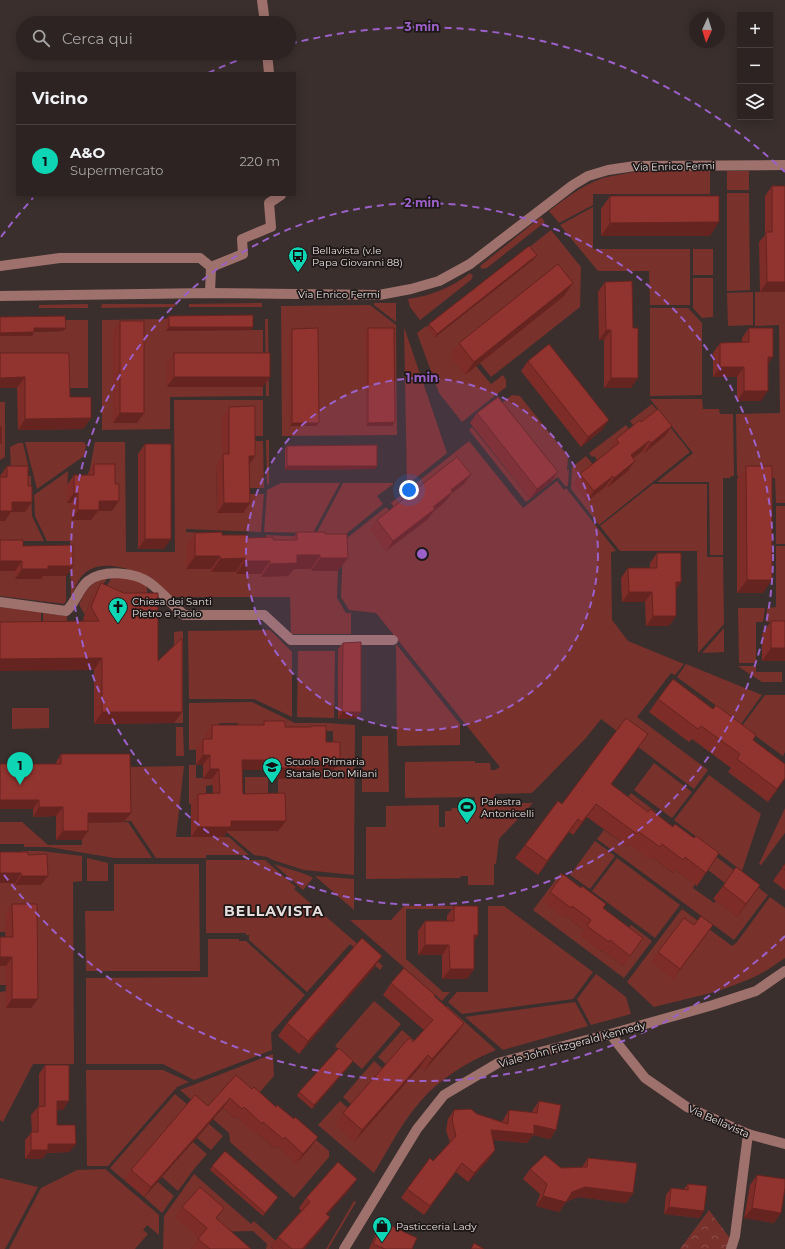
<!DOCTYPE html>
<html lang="it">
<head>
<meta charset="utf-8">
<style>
	body { margin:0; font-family:Montserrat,sans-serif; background:#342b2a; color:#f1f3f6 }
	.controls { position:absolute; right:12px; top:12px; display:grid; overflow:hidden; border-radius:0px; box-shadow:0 2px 10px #0003 }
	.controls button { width:36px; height:36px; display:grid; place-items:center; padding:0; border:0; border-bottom:1px solid #484040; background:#2c2322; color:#f1f3f6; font:20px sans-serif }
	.compass { position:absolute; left:689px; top:12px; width:36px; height:36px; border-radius:50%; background:#2c2322; box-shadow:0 2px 10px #0003; rotate:184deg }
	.you { position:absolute; left:409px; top:490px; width:14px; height:14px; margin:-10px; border:3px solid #fff; border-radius:50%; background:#1a73e8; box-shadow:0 0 0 6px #1a73e833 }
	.badge { display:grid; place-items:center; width:26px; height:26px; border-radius:50%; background:#0ed5b4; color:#111; font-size:13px; font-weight:700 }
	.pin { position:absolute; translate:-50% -33px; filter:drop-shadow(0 1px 2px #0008) }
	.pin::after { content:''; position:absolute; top:21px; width:14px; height:12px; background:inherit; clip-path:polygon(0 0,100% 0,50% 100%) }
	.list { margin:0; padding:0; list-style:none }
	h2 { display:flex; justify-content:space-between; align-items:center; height:52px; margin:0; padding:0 16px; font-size:17px }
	h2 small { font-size:13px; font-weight:400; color:#a6a4a5 }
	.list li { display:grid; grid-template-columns:26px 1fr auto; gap:12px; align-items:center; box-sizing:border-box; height:72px; padding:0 16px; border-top:1px solid #484040 }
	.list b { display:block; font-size:15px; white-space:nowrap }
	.list p { margin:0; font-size:13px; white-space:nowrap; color:#a6a4a5 }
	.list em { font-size:13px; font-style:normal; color:#a6a4a5 }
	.icon { flex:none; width:22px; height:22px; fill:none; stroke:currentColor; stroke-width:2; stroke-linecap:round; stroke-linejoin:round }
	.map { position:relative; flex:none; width:785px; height:1249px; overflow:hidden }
	.search { position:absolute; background:#2c2322; box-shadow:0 2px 10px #0003; left:16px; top:16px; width:280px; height:44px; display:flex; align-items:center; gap:10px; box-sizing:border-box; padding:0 14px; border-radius:22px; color:#a6a4a5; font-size:15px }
	.panel { position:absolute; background:#2c2322; box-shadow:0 2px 10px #0003; left:16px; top:72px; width:280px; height:124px; border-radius:0px }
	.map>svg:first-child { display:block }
	.green { fill:#79312c }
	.forest { fill:url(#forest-crowns) }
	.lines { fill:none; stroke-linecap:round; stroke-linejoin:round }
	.minor { stroke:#9e716c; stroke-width:10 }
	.wall { fill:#7d2c28 }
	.shaded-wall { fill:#662420 }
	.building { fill:#91332e; stroke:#662420 }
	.ring { fill:none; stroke:#9b61c8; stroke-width:2; stroke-dasharray:7 5 }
	.labels { text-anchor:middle; stroke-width:3.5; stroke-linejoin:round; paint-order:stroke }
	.street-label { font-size:10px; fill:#e6dedd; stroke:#1d1817 }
	.poi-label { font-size:10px; fill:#e6dedd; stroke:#1d1817; text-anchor:start }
	.district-label { font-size:14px; font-weight:bold; letter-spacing:1px; fill:#e6dedd; stroke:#1d1817 }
	.centre { fill:#9b61c8; stroke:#1d1817; stroke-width:2 }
	.ring-label { font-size:12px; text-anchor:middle; font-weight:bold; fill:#9b61c8; stroke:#1d1817; stroke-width:3.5; stroke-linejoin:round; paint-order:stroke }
</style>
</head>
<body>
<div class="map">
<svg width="785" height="1249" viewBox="0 0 785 1249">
	<defs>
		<pattern id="forest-crowns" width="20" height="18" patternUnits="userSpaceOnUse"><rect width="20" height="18" fill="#79312c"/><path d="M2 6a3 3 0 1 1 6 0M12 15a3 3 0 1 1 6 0" fill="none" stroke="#8c4e4a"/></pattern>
	</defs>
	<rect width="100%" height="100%" fill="#3a2f2d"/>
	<g class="green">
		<path d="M 641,171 L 710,171 L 710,194 L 593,194 L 593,205 L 559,223 L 549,211 C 566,198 583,185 603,178 C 615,175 628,173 641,171 Z"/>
		<rect x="727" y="171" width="22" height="19"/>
		<polygon points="727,193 749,193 750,290 727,291"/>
		<polygon points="593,207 593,249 690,249 690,305 650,305 649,271 598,271 560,225"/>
		<polygon points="541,217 545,222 487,268 482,269 480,266"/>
		<polygon points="551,230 581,267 580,307 491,377 480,363 465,375 476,366 491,384 503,375 506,380 506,387 462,422 439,393 417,333 426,326 435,337 534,259 527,249"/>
		<rect x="693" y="249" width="20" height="26"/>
		<path d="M 470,273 L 473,276 L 471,280 L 420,320 L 410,307 L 408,299 C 430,296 453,287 470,273 Z"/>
		<polygon points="693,278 713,278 713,317 702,318 693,308"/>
		<polygon points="753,292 753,325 728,326 727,293"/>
		<polygon points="755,292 785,292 785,503 776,503 775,478 737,476 736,414 780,413 779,325 755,326"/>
		<polygon points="262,303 262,307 189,307 189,304"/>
		<polygon points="374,303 396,303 396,322 374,305"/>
		<polygon points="88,304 88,308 39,308 39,305"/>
		<polygon points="102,304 175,304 175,307 101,308"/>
		<polygon points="370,305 396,325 397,435 282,436 281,306"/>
		<polygon points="650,308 688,308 702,323 702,395 650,396"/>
		<polygon points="166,319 167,331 263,330 263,363 167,363 167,387 263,387 263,396 170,397 170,429 102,430 102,320"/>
		<polygon points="265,319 268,319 269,396 266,396"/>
		<polygon points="63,320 88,320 88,388 62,388 0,364 0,336 32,336 32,332 63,331"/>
		<polygon points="404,327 447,453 407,485"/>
		<polygon points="512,395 520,396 568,456 567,471 569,469 568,486 565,486 558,477 551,482 493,410"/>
		<polygon points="650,399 702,399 703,409 719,409 720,414 733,414 734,476 731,476 730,478 723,478 723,555 710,555 709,482 657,482 693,453"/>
		<path d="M 174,400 L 263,400 L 263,436 L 248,436 L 222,464 L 216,464 L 217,513 L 243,494 L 264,494 L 261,532 L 186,529 L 186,532 L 211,533 L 186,569 L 211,569 L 211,572 L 236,572 L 236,574 L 261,574 L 261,576 L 288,569 L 311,569 L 311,571 L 338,571 L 337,598 L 346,613 L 351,613 L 351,634 L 291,634 L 290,597 L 173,597 C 155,581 136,568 111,566 C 103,565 96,566 89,570 C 79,576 75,587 71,598 L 70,541 L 47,541 L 35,516 L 34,495 L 68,471 L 67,502 L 71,503 L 89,474 L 95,442 L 125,442 L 126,552 L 175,552 Z"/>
		<polygon points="0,402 5,402 5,457 0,460"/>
		<polygon points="652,404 690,452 599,525 571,489 572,467 586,456 595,467 587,501 606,486 624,465 642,451 644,453 637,430 630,421"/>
		<polygon points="626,425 631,432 609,449 614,455 601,465 594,456 592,457 589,453"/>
		<polygon points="472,427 530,499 526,502 469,430"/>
		<polygon points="266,440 269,440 269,483 267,485"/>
		<polygon points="248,441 263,441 264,488 243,488"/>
		<polygon points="469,441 523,508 557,481 564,490 566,488 616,551 611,552 612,620 628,641 684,664 675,675 671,673 637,717 708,770 694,789 601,719 586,738 532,793 495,794 496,801 508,801 509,803 533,803 499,839 496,864 494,864 494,885 468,885 468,876 461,876 460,878 366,879 366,827 386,827 386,806 439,805 439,827 445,827 445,811 451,811 452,808 475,807 475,797 405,798 405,762 475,761 475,763 490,763 491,770 495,770 500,767 376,613 349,610 341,597 343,544 347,538 386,507 391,513 426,517 445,502 396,510 391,503"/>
		<polygon points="25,442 84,442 86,445 84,456 37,489"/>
		<polygon points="18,443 23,443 29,469 11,469 10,447"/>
		<polygon points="21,476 31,476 32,516 44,541 0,541 0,521 5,521"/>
		<polygon points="281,483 340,483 313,533 264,532 267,490"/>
		<polygon points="343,483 393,483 393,484 377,496 383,504 345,535 316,534"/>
		<polygon points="653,484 707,484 707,557 723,557 724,624 698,653 697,551 620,551 600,526"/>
		<rect x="776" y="506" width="9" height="38"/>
		<polygon points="266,535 310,537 266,553"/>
		<polygon points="776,546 785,546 785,622 766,622 767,608 776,607"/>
		<polygon points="0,571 15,571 15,579 41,579 41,576 66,576 66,601 64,604 0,596"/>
		<path d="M 108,577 L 96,596 L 93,595 L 85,615 L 79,605 C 86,588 90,583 108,577 Z"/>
		<polygon points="112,577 129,578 147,585 147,600 101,595"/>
		<polygon points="0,607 41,612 41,633 0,633"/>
		<polygon points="738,608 765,608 763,622 756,622 756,663 739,663"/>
		<polygon points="43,613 67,616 67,633 43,633"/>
		<polygon points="724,628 724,652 702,653"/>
		<polygon points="270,630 292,652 292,717 254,699 189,699 188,631"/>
		<polygon points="183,631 183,723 174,723 174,632"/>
		<polygon points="396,644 460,724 460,745 397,746"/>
		<polygon points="298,651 335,651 334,718 297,717"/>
		<polygon points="686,664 762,695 741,724 677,677"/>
		<polygon points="739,666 756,666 756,672 782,672 782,682 762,682 739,667"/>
		<polygon points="765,695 785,695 785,752 783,756 742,726"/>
		<polygon points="252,702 295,723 327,723 355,725 354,875 304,870 273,860 267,857 254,855 223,829 237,831 278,831 278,778 313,771 333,752 333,731 257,732 238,755 238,723 219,723 219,735 205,749 189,750 189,703"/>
		<polygon points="12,708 49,708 49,728 12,729"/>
		<polygon points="176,727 183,727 184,756 176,756"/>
		<polygon points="362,736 388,736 389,792 362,792"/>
		<polygon points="654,763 692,792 672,818 634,790"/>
		<polygon points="189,765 196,765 196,778 203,778 203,779 223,779 212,785 206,786 206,798 213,803 189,804"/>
		<polygon points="184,766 176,837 229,837 249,855 206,855 206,858 156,858 131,821 124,821 124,767"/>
		<polygon points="709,775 761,814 742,871 674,820"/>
		<rect x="245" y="777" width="23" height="23"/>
		<polygon points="631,793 656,812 646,826 619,810"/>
		<polygon points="785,808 785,833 761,865 759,864"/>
		<polygon points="0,822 22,822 48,845 82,845 81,823 128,822 152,858 114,858 49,847 24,847 24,844 0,844"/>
		<polygon points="604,830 628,847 630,845 652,857 673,873 676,870 695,884 693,888 714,903 716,901 737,917 751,898 744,877 768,895 734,940 597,839"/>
		<polygon points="595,841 615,856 590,889 570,875"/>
		<polygon points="702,846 739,874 725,883 708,870"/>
		<polygon points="22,851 41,851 82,856 82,881 73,882 74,1064 33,1064 3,1122 0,1120 0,992 6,991 31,1008 6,913 6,932 0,932 0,883 15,883 15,885 41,885 22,864"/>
		<polygon points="87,858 108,863 108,881 87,881"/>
		<polygon points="617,858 680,905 655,938 592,891"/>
		<polygon points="206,860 265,860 296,887 294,889 383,966 380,970 350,944 307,992 249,940 249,935 246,935 246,933 206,933"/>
		<polygon points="114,864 199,864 200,971 86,971 85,911 114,911"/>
		<path d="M 274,864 C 282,867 308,874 313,878 L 303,890 Z"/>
		<polygon points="561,873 586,892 565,916 584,930 601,952 603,951 623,966 622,937 631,925 652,941 624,978 533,910"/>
		<polygon points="315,876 354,879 354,910"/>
		<path d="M 770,897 L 785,908 L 785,958 C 773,966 761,975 747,980 C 718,993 685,999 654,1007 L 627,982 L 682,909 L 732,946 L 737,942 Z"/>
		<polygon points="404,906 472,906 473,909 406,909 406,959 443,992 450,992 442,1001 350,920 391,920"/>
		<polygon points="488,906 504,906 593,972 573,999 462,1014 448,1002 457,992 488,992"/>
		<rect x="0" y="938" width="6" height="47"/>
		<polygon points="208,939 239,939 239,941 246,941 305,995 271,1033 272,1050 194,1080 163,1064 86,1064 86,978 208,977"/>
		<polygon points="596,974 626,997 631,1014 591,1025 577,999"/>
		<polygon points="374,1001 401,1024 362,1069 335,1046"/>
		<polygon points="575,1002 588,1026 503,1050 465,1017"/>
		<path d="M 447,1006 L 496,1050 C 467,1062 440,1078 419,1103 C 401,1124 388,1150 374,1173 L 318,1125 L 340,1101 L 349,1109 L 354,1141 L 420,1067 L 424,1071 L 456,1034 L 437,1017 Z"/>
		<polygon points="402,1030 416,1042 387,1065 378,1057"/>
		<polygon points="273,1054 274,1076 251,1102 215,1101 235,1119 237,1117 255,1133 256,1132 276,1149 278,1147 296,1163 311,1147 302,1128 329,1151 329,1157 294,1198 230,1142 229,1133 180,1090"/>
		<polygon points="374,1061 383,1069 352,1105 343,1097"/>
		<polygon points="86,1070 163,1070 189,1082 177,1087 108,1166 87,1166"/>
		<polygon points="175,1094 188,1105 124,1180 110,1168"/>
		<polygon points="209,1124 223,1136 211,1150 197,1138"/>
		<polygon points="193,1142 207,1154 194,1169 178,1191 162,1177"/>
		<polygon points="105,1169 159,1215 159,1235 147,1225 143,1230 148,1234 135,1249 9,1249 41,1188 77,1170"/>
		<polygon points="194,1174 251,1224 254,1221 276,1241 271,1247 273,1249 266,1249 267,1244 253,1231 212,1232 176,1217 200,1238 191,1249 163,1249 164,1216"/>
		<polygon points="0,1178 38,1187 5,1249 0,1249"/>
		<polygon points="158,1182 174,1196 162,1213 144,1197"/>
		<polygon points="354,1201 356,1202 328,1249 326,1249"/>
	</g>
	<polygon class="forest" points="709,1210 732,1241 732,1249 680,1249"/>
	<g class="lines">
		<g class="minor">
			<polyline points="262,0 265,23"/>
			<polyline points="267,53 269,73"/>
			<polyline points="0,266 60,258 200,258 211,267"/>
			<polyline points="210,293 211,267 243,254 242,239 271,227 269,203 281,195"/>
			<polyline points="0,296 210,293 379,295 411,289 439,281 470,264 573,185 588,176 608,170 635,166 785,165"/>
			<path d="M 0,602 L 66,611 C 76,603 78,589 88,581 C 103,569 135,572 150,583 C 162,592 173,605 184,615 L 264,615 L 291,640 L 393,640"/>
			<polyline points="610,1034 645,1078 687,1107 748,1134 785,1144"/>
			<polyline points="344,1249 417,1129 444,1095 498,1063 610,1034 713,1005 756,991 785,971"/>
			<polyline points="731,1249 735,1236 748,1134"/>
		</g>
	</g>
	<g class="wall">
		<polygon points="772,186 785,292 760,292 759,242 765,235 765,196"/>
		<polygon points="610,196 710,236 601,236 601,209"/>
		<polygon points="537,255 534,259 435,337 427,328 429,324"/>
		<polygon points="605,282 631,388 604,388 604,340 599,340 598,292"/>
		<polygon points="573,283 564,296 465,375 450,356 459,343"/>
		<polygon points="169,316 251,330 166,331 166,319"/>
		<polygon points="120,321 137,423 113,423 113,331"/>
		<polygon points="368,328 392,426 366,426 365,332"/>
		<polygon points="749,328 768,364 761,401 737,401 737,377 713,377 713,353 720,343 742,342 742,338"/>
		<polygon points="292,329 316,426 290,426 289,332"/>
		<polygon points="0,353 70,397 91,418 83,429 18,430 17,388 0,388"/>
		<polygon points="174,353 263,387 167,387 167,363"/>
		<polygon points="528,361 602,430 581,447 521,371"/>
		<polygon points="229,407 255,456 249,464 250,503 243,513 217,513 216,464 222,456 222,417"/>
		<polygon points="477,413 551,482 530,499 470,423"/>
		<polygon points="641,422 665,436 644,453 642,451 633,458 628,471 607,488 606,486 587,501 573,484 580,474 610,450 609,449 616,439"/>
		<polygon points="145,444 164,549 138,549 138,454"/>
		<polygon points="287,446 377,466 375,469 285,470 285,449"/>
		<polygon points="94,464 112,511 98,511 91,520 71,520 71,503 67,503 67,485 74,475 87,475"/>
		<polygon points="7,466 28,486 32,502 25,512 11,512 5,521 0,521 0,476"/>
		<polygon points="746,466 763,593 737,593 737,479"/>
		<polygon points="464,484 451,494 445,502 433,512 428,519 386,551 370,530 377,520"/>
		<polygon points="297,532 325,534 338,571 311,571 311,569 294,569 288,576 261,577 261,574 236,574 236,572 211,572 211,569 186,569 186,546 195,533 273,540 292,540"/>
		<polygon points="0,540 23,546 73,566 66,576 43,576 41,579 15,579 15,571 0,571"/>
		<polygon points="657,553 681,582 676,589 669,626 646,626 645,602 622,602 621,578 628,568 650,568 650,563"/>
		<polygon points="101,583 158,661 182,712 174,723 94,724 94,670 84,621 83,619 93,595"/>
		<polygon points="771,621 785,661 762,661 762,634"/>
		<polygon points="343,643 361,712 356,718 338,719 338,649"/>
		<polygon points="658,699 753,740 785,764 785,779 768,802 728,772 731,768 692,739 689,742 649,712"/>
		<polygon points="264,721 285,727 310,727 311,726 326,742 333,771 318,771 313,778 269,779 269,770 242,770 243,794 278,831 227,831 224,837 191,837 191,804 198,794 213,793 212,779 203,779 203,765 196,765 196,749 203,739 205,739 205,735 212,725 262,725"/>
		<polygon points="639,747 611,784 648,812 673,827 694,838 719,853 697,886 676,870 673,873 652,857 650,860 630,845 628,847 587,817 573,835 569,832 538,875 515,858 525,845 562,804"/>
		<polygon points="61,754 131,813 124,822 88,823 88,831 82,840 56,840 56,816 33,817 33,809 55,764"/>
		<polygon points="28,855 48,876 41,885 15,885 15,883"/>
		<polygon points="785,864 785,890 773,881"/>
		<polygon points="760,885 737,917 713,899 723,886"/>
		<polygon points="550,892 603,908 636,948 623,966 603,951 602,952 580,936 584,930 565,916 564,918 543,902"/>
		<polygon points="12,904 31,1008 6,1008 5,913"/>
		<polygon points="454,906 478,935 474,941 474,969 467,979 442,979 442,955 418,955 418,931 425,921 447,921 447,916"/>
		<polygon points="706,935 673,979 651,962 658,952"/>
		<polygon points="382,956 373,969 299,1054 278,1036 287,1023"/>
		<polygon points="391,983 434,996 464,1023 456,1034 424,1071 420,1067 354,1142 335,1125 343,1113 413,1042 424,1030 383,995"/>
		<polygon points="351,1064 312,1109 297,1096 299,1092"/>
		<polygon points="45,1065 63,1110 57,1110 57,1125 76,1144 69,1152 47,1153 42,1159 25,1159 25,1140 32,1132 31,1115 38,1107 39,1106 39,1074"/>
		<polygon points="236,1075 311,1147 296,1164 278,1147 276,1149 256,1132 255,1134 237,1117 235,1119 223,1108 144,1197 124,1180 131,1170 208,1106"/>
		<polygon points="539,1101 556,1130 550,1139 533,1135 527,1143 493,1140 495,1150 488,1160 468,1182 456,1172 424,1215 401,1198 407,1189 450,1143 446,1130 448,1119 454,1110 477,1114 502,1122 503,1120 509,1110 532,1113 533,1110"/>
		<polygon points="588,1158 633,1193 626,1203 578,1197 566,1202 559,1212 536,1206 540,1194 523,1179 530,1169 582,1167"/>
		<polygon points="212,1166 278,1197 263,1216 210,1170"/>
		<polygon points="757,1175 774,1223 744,1218 750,1185"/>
		<polygon points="688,1184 700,1218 664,1214 666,1195 671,1188 684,1189"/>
		<polygon points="350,1189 327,1214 323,1227 304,1249 273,1249 271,1247 278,1237 301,1211 299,1208 306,1198"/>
		<polygon points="182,1207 217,1219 251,1249 191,1249 199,1238 175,1217"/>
		<polygon points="383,1222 412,1249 369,1249 378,1229"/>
	</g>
	<g class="shaded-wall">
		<polygon points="719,222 710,236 601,236 610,223"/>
		<polygon points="537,255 534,259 435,337 437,334"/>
		<polygon points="767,282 785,282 785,292 760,292"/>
		<polygon points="573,283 564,296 465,375 474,362"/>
		<polygon points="169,327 253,327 251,330 166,331"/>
		<polygon points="34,328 66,328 63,331 32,332"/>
		<polygon points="606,330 611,330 604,340 599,340"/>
		<polygon points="34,332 32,336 0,336 0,333"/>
		<polygon points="768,357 773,357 766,367"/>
		<polygon points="720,367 744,367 737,377 713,377"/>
		<polygon points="25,377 17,388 0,388 0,378"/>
		<polygon points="174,377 270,377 263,387 167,387"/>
		<polygon points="611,378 638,378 631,388 604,388"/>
		<polygon points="744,391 768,391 761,401 737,401"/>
		<polygon points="120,413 144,413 137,423 113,423"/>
		<polygon points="91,418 83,429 18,430 25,419"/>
		<polygon points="609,420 602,430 581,447 588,437"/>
		<polygon points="395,422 392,426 366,426 368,423"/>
		<polygon points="292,423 319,423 316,426 290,426"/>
		<polygon points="672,426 665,436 644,453 651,443"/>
		<polygon points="649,441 642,451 624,465 631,455"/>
		<polygon points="249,456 255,456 248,466"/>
		<polygon points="635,461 628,471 607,488 614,478"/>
		<polygon points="287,466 377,466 375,469 285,470"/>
		<polygon points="558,472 551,482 530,499 537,489"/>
		<polygon points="471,474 464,484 451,494 445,502 433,512 428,519 386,551 393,541 433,507 451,490"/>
		<polygon points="613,476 606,486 587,501 594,491"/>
		<polygon points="74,493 78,493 71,503 67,503"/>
		<polygon points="99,501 119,501 112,511 98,511 91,520 71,520 78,510"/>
		<polygon points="12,502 32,502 25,512 11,512 5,521 0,521 0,511"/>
		<polygon points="224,503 250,503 243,513 217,513"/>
		<polygon points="145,539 171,539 164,549 138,549"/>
		<polygon points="297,555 320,555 311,569 294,569 288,576 261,577 270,564"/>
		<polygon points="195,556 220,556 211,569 186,569"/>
		<polygon points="245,558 236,572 211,572 220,559"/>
		<polygon points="320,558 348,558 338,571 311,571"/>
		<polygon points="0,561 22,561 15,571 0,571"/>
		<polygon points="245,561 270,561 261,574 236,574"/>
		<polygon points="48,566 73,566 66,576 43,576 41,579 15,579 22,569"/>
		<polygon points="747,580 772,580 763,593 737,593"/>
		<polygon points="676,582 681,582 674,592"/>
		<polygon points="629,592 652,592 645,602 622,602"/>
		<polygon points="653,616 676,616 669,626 646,626"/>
		<polygon points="771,648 785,648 785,661 762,661"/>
		<polygon points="102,658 94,670 0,671 0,659"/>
		<polygon points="102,712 182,712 174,723 94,724"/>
		<polygon points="342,712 361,712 356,718 338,719"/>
		<polygon points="648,734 639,747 602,797 611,784"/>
		<polygon points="203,755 210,755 203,765 196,765"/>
		<polygon points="242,760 276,760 269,770 235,770"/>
		<polygon points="320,761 340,761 333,771 318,771 313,778 269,779 276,768"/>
		<polygon points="210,769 219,769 212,779 203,779"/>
		<polygon points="785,778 783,782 768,802 777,789"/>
		<polygon points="0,800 39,800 33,809 0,809"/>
		<polygon points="596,804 587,817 573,835 582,822"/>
		<polygon points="39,807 63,807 56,816 33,817"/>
		<polygon points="88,813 131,813 124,822 81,823"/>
		<polygon points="578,819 569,832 538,875 547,861"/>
		<polygon points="231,821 286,821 278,831 227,831 224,837 191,837 198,827"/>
		<polygon points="63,831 88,831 82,840 56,840"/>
		<polygon points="0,873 21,873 15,883 0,883"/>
		<polygon points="21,876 48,876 41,885 15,885"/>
		<polygon points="760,885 751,898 737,917 746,904"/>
		<polygon points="713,925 706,935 673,979 680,969"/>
		<polygon points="474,935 478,935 471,945"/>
		<polygon points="425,945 449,945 442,955 418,955"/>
		<polygon points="382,956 373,969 299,1054 308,1041"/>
		<polygon points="0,957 12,957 6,966 0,966"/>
		<polygon points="450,969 474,969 467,979 442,979"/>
		<polygon points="12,999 38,999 31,1008 6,1008"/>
		<polygon points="464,1023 456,1034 424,1071 432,1059"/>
		<polygon points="428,1055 420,1067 354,1142 362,1130"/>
		<polygon points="353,1061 351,1064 312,1109 314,1105"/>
		<polygon points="230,1098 223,1108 144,1197 151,1187"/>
		<polygon points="57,1101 69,1101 63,1110 51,1110"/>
		<polygon points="534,1125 556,1130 550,1139 533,1135 527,1143 485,1139 491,1130"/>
		<polygon points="318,1137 311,1147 296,1164 303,1154"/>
		<polygon points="48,1144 76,1144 69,1152 47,1153 42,1159 25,1159 31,1150"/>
		<polygon points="495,1150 488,1160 468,1182 474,1173"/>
		<polygon points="462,1163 456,1172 424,1215 430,1206"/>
		<polygon points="357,1179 350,1189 319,1224 326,1214"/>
		<polygon points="585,1187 633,1193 626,1203 578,1197 565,1202 566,1202 559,1212 536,1206 543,1196 572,1192"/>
		<polygon points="669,1207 704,1211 700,1218 664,1214"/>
		<polygon points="224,1208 217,1218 208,1228"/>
		<polygon points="752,1208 781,1213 774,1223 744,1218"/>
		<polygon points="330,1217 323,1227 304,1249 302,1249"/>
	</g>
	<g class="building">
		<polygon points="772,186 785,186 785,282 767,282 766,232 772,232"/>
		<polygon points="610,196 719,196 719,222 610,223"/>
		<polygon points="529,246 537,255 437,334 429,324"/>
		<polygon points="558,264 573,283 474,362 459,343"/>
		<polygon points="632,281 633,328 638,328 638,378 611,378 611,330 606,330 605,282"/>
		<polygon points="253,315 253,327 169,327 169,316"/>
		<polygon points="65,316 66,328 34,328 34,332 0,333 0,317"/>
		<rect x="120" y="321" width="24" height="92"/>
		<polygon points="318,328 319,423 292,423 292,329"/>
		<polygon points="368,328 394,328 395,422 368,423"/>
		<polygon points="749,328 773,328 773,357 768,357 768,391 744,391 744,367 720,367 720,343 749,342"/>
		<polygon points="549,344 609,420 588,437 528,361"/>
		<polygon points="0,353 69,353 70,397 91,397 91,418 25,419 25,377 0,378"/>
		<rect x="174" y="353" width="96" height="24"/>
		<polygon points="498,397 558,472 537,489 477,413"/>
		<polygon points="255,406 255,456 249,456 250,503 224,503 223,454 229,454 229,407"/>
		<polygon points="658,409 672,426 651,443 649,441 631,455 635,461 614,478 613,476 594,491 580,474 619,443 616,439 640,420 641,422"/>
		<rect x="0" y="427" width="1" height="16"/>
		<rect x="145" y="444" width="26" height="95"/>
		<polygon points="377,445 377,466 287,466 287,446"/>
		<polygon points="457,457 471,474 451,490 452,492 433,507 435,509 393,541 377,520"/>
		<polygon points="94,464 115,464 115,484 119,484 119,501 99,501 99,510 78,510 78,493 74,493 74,475 94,475"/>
		<polygon points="7,466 28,466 28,486 32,486 32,502 12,502 12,511 0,511 0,477 7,477"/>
		<polygon points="746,466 772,466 772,580 747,580"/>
		<polygon points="222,532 222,535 247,535 247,538 273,537 273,540 297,540 297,532 325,532 325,534 347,534 348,558 320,558 320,555 297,555 297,563 270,564 270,561 245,561 245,558 220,559 220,556 195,556 195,533"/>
		<polygon points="0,540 23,540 23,546 73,545 73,566 48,566 48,569 22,569 22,561 0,561"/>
		<polygon points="657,553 681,553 681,582 676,582 676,616 653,616 652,592 629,592 628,568 657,568"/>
		<polygon points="101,583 124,593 158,593 158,661 182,638 182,712 102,712 102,658 0,659 0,622 99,621 91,607"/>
		<rect x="771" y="621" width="14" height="27"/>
		<polygon points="361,642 361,712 342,712 343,643"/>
		<polygon points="673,679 713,709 716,705 756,735 753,740 785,764 785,778 777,789 737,759 740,754 701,726 698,729 658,699"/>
		<polygon points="626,718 648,734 611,784 648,812 650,809 673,827 675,824 694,838 696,836 719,853 706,873 685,857 683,860 662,844 660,847 639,832 637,834 596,804 582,822 578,819 547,861 525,845 558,801 562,804"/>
		<polygon points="264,721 285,721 285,727 311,727 311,726 326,726 326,742 340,742 340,761 320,761 320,768 276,768 276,760 242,760 243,794 285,793 286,821 231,821 231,827 198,827 198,794 220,793 219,769 210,769 210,755 203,755 203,739 212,739 212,725 264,725"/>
		<polygon points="61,754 130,754 131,813 88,813 88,831 63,831 63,807 39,807 39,800 0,800 0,764 61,764"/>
		<polygon points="0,852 28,852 28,855 47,854 48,876 21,876 21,873 0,873"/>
		<polygon points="785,864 785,870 782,868"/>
		<polygon points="736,867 760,885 746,904 723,886"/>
		<polygon points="563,874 581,888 582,886 606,904 603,908 643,938 630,956 610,940 609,942 587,926 591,920 572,906 571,908 550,892"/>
		<polygon points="12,904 37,904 38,999 12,999 12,957 0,957 0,937 13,937"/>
		<polygon points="454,906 478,906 478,935 474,935 474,969 450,969 449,945 425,945 425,921 454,921"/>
		<polygon points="701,916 713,925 680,969 658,952 684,918 694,925"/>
		<polygon points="362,938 382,956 308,1041 287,1023"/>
		<polygon points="404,968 435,995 434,996 464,1023 432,1059 428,1055 362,1130 343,1113 409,1038 413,1042 433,1020 391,983"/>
		<polygon points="339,1048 353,1061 314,1105 299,1092"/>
		<polygon points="45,1065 69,1065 69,1101 57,1101 57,1125 75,1125 76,1144 48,1144 48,1150 31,1150 31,1132 38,1132 38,1107 45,1106"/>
		<polygon points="236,1075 252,1089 254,1087 276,1107 277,1105 294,1119 295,1117 318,1137 303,1154 285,1137 283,1139 263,1122 262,1124 244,1107 242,1109 230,1098 151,1187 131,1170 195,1095 208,1106"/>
		<polygon points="539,1101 561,1105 556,1130 534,1125 534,1134 491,1130 495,1150 474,1173 462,1163 430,1206 407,1189 430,1158 433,1161 456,1136 452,1120 454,1110 471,1109 477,1114 508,1124 509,1110 537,1113"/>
		<polygon points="225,1151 278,1197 265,1213 212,1166"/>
		<polygon points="545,1155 561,1168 587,1167 588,1158 637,1163 633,1193 585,1187 572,1192 566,1202 543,1196 547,1184 530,1169"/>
		<polygon points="338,1162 357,1179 326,1214 330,1217 302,1249 292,1249 278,1237 310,1202 306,1198"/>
		<polygon points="757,1175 785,1179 785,1188 781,1213 752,1208"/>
		<polygon points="688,1184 707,1186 704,1211 669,1207 671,1188 688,1190"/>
		<polygon points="200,1187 224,1208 216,1218 251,1249 210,1249 198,1239 207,1228 182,1207"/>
		<polygon points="383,1222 417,1238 412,1249 385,1249 373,1244"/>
		<polygon points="474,1243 484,1249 471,1249"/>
	</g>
	<circle cx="422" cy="554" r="176" fill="#9b61c8" fill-opacity=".12"/>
	<g class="ring">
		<circle cx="422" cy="554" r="176"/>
		<circle cx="422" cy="554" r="351"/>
		<path d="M785 936A527 527 0 0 1 1 871M1 237A527 527 0 0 1 33 198M208 73A527 527 0 0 1 255 54M290 44A527 527 0 0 1 785 172"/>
	</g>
	<defs>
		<symbol id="bus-pin" viewBox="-11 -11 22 30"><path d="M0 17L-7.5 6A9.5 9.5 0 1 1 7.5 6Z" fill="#0ed5b4" stroke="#1d1817"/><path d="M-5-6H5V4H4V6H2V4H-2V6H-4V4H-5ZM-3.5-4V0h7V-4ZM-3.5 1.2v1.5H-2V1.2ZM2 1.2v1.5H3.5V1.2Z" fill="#111"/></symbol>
		<symbol id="church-pin" viewBox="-11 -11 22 30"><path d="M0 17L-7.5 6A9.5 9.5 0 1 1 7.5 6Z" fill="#0ed5b4" stroke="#1d1817"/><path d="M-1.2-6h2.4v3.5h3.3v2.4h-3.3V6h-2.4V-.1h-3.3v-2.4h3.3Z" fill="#111"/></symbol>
		<symbol id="school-pin" viewBox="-11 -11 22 30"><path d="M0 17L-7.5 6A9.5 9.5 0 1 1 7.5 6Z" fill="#0ed5b4" stroke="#1d1817"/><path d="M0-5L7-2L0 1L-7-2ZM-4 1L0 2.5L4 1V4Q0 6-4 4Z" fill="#111"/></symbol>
		<symbol id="stadium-pin" viewBox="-11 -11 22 30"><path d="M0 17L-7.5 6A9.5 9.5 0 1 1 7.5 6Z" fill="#0ed5b4" stroke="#1d1817"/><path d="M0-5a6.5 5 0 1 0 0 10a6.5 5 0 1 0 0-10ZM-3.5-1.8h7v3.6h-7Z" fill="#111"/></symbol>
		<symbol id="shop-pin" viewBox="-11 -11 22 30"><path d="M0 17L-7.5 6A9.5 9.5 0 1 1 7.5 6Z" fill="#0ed5b4" stroke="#1d1817"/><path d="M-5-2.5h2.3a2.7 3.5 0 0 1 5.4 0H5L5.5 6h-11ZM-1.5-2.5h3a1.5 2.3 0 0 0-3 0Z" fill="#111"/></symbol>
	</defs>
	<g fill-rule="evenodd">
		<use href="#bus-pin" x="287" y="245" width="22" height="30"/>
		<use href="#church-pin" x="107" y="596" width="22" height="30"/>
		<use href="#school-pin" x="261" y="756" width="22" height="30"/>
		<use href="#stadium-pin" x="456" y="796" width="22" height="30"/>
		<use href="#shop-pin" x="371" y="1215" width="22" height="30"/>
	</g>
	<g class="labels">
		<g class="street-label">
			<text transform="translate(674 166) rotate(-1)" y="4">Via Enrico Fermi</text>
			<text x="339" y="298">Via Enrico Fermi</text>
			<text transform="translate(572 1044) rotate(-15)" y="4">Viale John Fitzgerald Kennedy</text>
			<text transform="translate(719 1121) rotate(24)" y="4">Via Bellavista</text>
		</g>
		<g class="poi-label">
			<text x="312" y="254">Bellavista (v.le<tspan x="312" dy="12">Papa Giovanni 88)</tspan></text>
			<text x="132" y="605">Chiesa dei Santi<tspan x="132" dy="12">Pietro e Paolo</tspan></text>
			<text x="286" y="765">Scuola Primaria<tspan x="286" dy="12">Statale Don Milani</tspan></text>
			<text x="481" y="805">Palestra<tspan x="481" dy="12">Antonicelli</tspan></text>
			<text x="396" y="1230">Pasticceria Lady</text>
		</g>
		<g class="district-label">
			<text x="274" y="916">BELLAVISTA</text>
		</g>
	</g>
	<circle cx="422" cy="554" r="6" class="centre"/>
	<g class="ring-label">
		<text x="422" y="31">3 min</text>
		<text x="422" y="207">2 min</text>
		<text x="422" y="382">1 min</text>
	</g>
</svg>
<div class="controls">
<button>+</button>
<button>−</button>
<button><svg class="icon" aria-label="layers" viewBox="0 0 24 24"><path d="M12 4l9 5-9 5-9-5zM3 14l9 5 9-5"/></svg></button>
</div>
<svg class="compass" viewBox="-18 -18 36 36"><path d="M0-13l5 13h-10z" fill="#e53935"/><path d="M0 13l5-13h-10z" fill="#a6a4a5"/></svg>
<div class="you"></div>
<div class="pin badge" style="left:20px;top:785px">1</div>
<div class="search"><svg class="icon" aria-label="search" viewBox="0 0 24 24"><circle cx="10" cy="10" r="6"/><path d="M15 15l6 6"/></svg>Cerca qui</div>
<section class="panel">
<h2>Vicino<small></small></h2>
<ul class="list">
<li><span class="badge">1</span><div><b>A&amp;O</b><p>Supermercato</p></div><em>220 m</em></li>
</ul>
</section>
</div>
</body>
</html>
